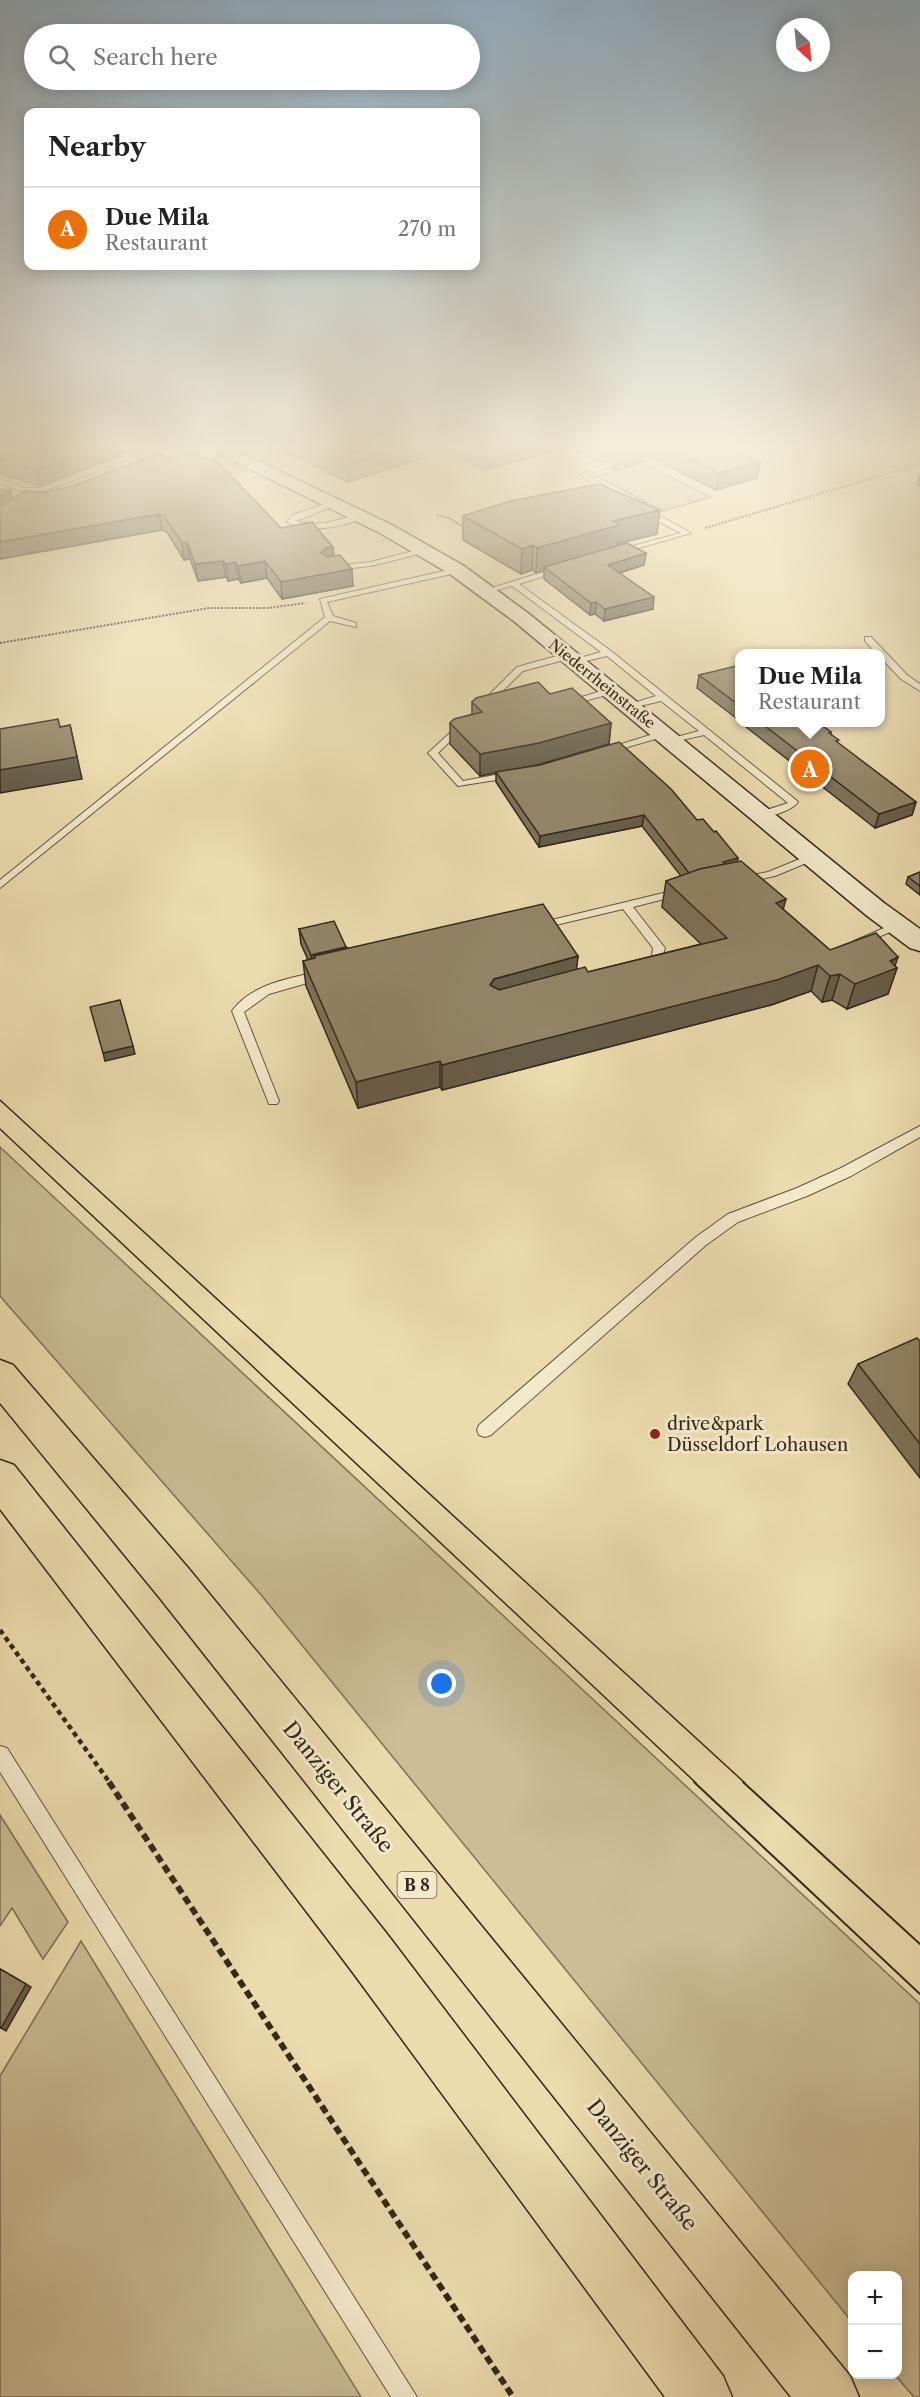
<!DOCTYPE html>
<html lang="en">
<head>
<meta charset="utf-8">
<style>
	body { margin:0; font-family:"Libre Caslon Text",serif; background:#f2f2f2; color:#222 }
	.controls { position:absolute; right:18px; bottom:18px; display:grid; overflow:hidden; border-radius:12px; box-shadow:0 3px 15px #0003 }
	.controls button { width:54px; height:54px; display:grid; place-items:center; padding:0; border:0; border-bottom:2px solid #e0e0e0; background:#fff; color:#222; font:30px sans-serif }
	.compass { position:absolute; left:776px; top:18px; width:54px; height:54px; border-radius:50%; background:#fff; box-shadow:0 3px 15px #0003; rotate:154deg }
	.you { position:absolute; left:442px; top:1684px; width:21px; height:21px; margin:-15px; border:4px solid #fff; border-radius:50%; background:#1a73e8; box-shadow:0 0 0 9px #1a73e833 }
	.badge { display:grid; place-items:center; width:39px; height:39px; border-radius:50%; background:#8f2418; color:#fff; font-size:20px; font-weight:700 }
	.pin { position:absolute; translate:-50% -50%; border:3px solid #fff; box-shadow:0 2px 6px #0006 }
	.popup { position:absolute; left:735px; top:649px; width:150px; height:78px; box-sizing:border-box; display:grid; place-content:center; border-radius:12px; background:#fff; filter:drop-shadow(0 2px 4px #0005); font-size:20px; white-space:nowrap; color:#767676 }
	.popup b { font-size:22px; color:#222 }
	.popup::after { content:''; position:absolute; left:50%; top:100%; margin-left:-12px; border:12px solid transparent; border-top-color:#fff }
	.list { margin:0; padding:0; list-style:none }
	h2 { display:flex; justify-content:space-between; align-items:center; height:78px; margin:0; padding:0 24px; font-size:26px }
	h2 small { font-size:20px; font-weight:400; color:#767676 }
	.list li { display:grid; grid-template-columns:39px 1fr auto; gap:18px; align-items:center; box-sizing:border-box; height:84px; padding:0 24px; border-top:2px solid #e0e0e0 }
	.list b { display:block; font-size:22px; white-space:nowrap }
	.list p { margin:0; font-size:20px; white-space:nowrap; color:#767676 }
	.list em { font-size:20px; font-style:normal; color:#767676 }
	.icon { flex:none; width:33px; height:33px; fill:none; stroke:currentColor; stroke-width:2; stroke-linecap:round; stroke-linejoin:round }
	.map { position:relative; flex:none; width:920px; height:2397px; overflow:hidden }
	.search { position:absolute; background:#fff; box-shadow:0 3px 15px #0003; left:24px; top:24px; width:456px; height:66px; display:flex; align-items:center; gap:15px; box-sizing:border-box; padding:0 21px; border-radius:33px; color:#767676; font-size:22px }
	.panel { position:absolute; background:#fff; box-shadow:0 3px 15px #0003; left:24px; top:108px; width:456px; height:162px; border-radius:12px }
	.map>svg:first-child { display:block }
	.green { fill:#ccbd95; stroke:#7f725a; stroke-width:1.5 }
	.lines { fill:none; stroke-linecap:round; stroke-linejoin:round }
	.lane-casing { stroke:#605542; stroke-width:2 }
	.street-casing { stroke:#605542; stroke-width:2 }
	.secondary-casing { stroke:#32281e; stroke-width:3 }
	.primary-casing { stroke:#32281e; stroke-width:3 }
	.path-far2 { stroke:#32281e; stroke-width:2; stroke-dasharray:2 1.5; stroke-linecap:butt }
	.path-far1 { stroke:#32281e; stroke-width:4.5; stroke-dasharray:5 4; stroke-linecap:butt }
	.path { stroke:#32281e; stroke-width:6; stroke-dasharray:8 4.5; stroke-linecap:butt }
	.lane { fill:#f3e8ca; fill-rule:evenodd }
	.street { fill:#f3e8ca; fill-rule:evenodd }
	.secondary { fill:#f3e8ca; fill-rule:evenodd }
	.primary { fill:#ecdbad; fill-rule:evenodd }
	.tram-far1 { stroke:#32281e; stroke-width:1.5 }
	.tram { stroke:#32281e; stroke-width:2 }
	.wall { fill:#7e7259; stroke:#32281e; stroke-width:1.5 }
	.shaded-wall { fill:#675d49; stroke:#32281e; stroke-width:1.5 }
	.building { fill:#938568; stroke:#32281e; stroke-width:1.5 }
	.poi-dot { fill:#8f2418; stroke:#f3e8ca; stroke-width:2 }
	.labels { text-anchor:middle; stroke-width:6; stroke-linejoin:round; paint-order:stroke }
	.far-street-label { font-size:15px; fill:#32281e; stroke:#f3e8ca }
	.shield { fill:#f3e8ca; stroke:#6c6252; stroke-width:1.5 }
	.shield-label { font-size:16px; font-weight:bold; fill:#32281e }
	.poi-label { font-size:18px; fill:#32281e; stroke:#f3e8ca; text-anchor:start }
	.near-street-label { font-size:21px; fill:#32281e; stroke:#f3e8ca }
</style>
</head>
<body>
<div class="map">
<svg width="920" height="2397" viewBox="0 0 920 2397">
	<rect width="100%" height="100%" fill="#ecdbad"/>
	<filter id="stains"><feTurbulence type="fractalNoise" baseFrequency=".00333" numOctaves="4"/><feColorMatrix values="0 0 0 0 .2 0 0 0 0 .09 0 0 0 0 .02 0 0 0 .5 -.17"/></filter>
	<radialGradient id="worn" r=".72"><stop offset=".6" stop-color="#630" stop-opacity="0"/><stop offset="1" stop-color="#630" stop-opacity=".3"/></radialGradient>
	<g class="green">
		<polygon points="642,463 710,497 663,511 596,476"/>
		<polygon points="0,1147 920,2004 920,2397 914,2397 895,2375 898,2374 898,2276 852,2276 852,2322 262,1596 0,1296"/>
		<polygon points="0,1815 68,1922 43,1959 12,1908 0,1926"/>
		<polygon points="81,1941 361,2397 0,2397 0,2076"/>
	</g>
	<g class="lines">
		<defs>
			<g id="lane">
				<polygon points="137,451 143,451 141,455 41,492 23,492 0,483 0,479 24,488 40,488"/>
				<polygon points="602,451 610,451 627,460 587,475 613,491 611,494 579,475 618,460"/>
				<path d="M 334,501 L 337,501 L 337,505 L 296,521 L 308,524 L 326,523 L 361,514 L 365,516 C 345,528 307,534 287,522 L 292,515 Z"/>
				<polygon points="640,508 646,508 691,533 618,554 618,550 681,533 640,512"/>
				<polygon points="424,548 428,550 427,552 371,566 332,570 328,568 332,566 371,562"/>
				<path d="M 559,567 L 566,569 L 519,584 L 611,651 L 796,800 L 798,802 C 792,811 768,818 757,817 L 757,813 L 788,803 L 704,735 L 669,743 L 669,739 L 699,731 L 661,701 L 627,709 L 627,705 L 656,696 L 607,656 L 573,664 L 573,660 L 601,652 L 512,586 L 486,593 L 482,591 Z"/>
				<polygon points="457,568 461,570 460,572 327,602 333,616 356,623 356,627 330,621 0,888 0,880 325,617 320,599"/>
				<polygon points="865,637 871,637 907,675 920,684 920,691 901,679 880,657 880,654 877,654 865,641"/>
				<polygon points="568,653 571,654 571,658 523,671 485,708 478,706 517,667"/>
				<polygon points="611,688 614,689 614,693 566,706 562,703"/>
				<polygon points="462,722 465,723 465,727 438,753 463,781 512,772 517,775 515,777 458,786 428,753"/>
				<polygon points="663,731 668,734 666,736 607,753 602,750"/>
				<polygon points="812,854 816,855 816,859 775,876 743,883 738,880 739,878 768,872"/>
				<polygon points="680,889 684,890 684,894 633,907 665,948 661,961 645,969 639,965 652,956 653,948 623,909 539,929 534,926 539,923"/>
				<polygon points="898,922 903,925 902,927 864,943 856,943 854,941"/>
				<path d="M 321,971 L 325,972 L 325,978 L 269,994 L 244,1012 L 279,1101 L 277,1104 L 269,1104 L 232,1011 C 251,984 291,978 321,971 Z"/>
				<polygon points="920,1126 920,1137 851,1176 807,1196 738,1222 706,1245 491,1435 485,1437 479,1435 477,1430 479,1425 696,1237 728,1214 797,1188 841,1168"/>
				<polygon points="0,1746 7,1748 417,2397 391,2397 0,1772"/>
			</g>
			<polygon id="street" points="181,451 198,451 152,471 147,472 141,468"/>
			<polygon id="secondary" points="217,451 237,451 392,525 464,566 529,614 884,903 920,929 920,951 910,948 866,915 515,622 450,574 380,533 219,454"/>
			<g id="primary">
				<polygon points="0,1360 13,1365 189,1569 850,2376 859,2397 791,2397 159,1597 0,1403"/>
				<polygon points="0,1460 14,1465 387,1934 723,2376 732,2397 665,2397 351,1970 0,1509"/>
			</g>
		</defs>
		<use href="#lane" class="lane-casing"/>
		<use href="#street" class="street-casing"/>
		<use href="#secondary" class="secondary-casing"/>
		<use href="#primary" class="primary-casing"/>
		<g class="path-far2">
			<polyline points="437,515 449,518 466,529"/>
			<polyline points="705,528 920,464"/>
			<polyline points="0,643 209,608 268,608 305,603"/>
		</g>
		<polyline class="path-far1" points="0,1630 110,1783"/>
		<polyline class="path" points="109,1782 513,2397"/>
		<use href="#lane" class="lane"/>
		<use href="#street" class="street"/>
		<use href="#secondary" class="secondary"/>
		<use href="#primary" class="primary"/>
		<g class="tram-far1">
			<polyline points="0,1100 745,1783"/>
			<polyline points="0,1129 696,1783"/>
		</g>
		<g class="tram">
			<polyline points="694,1782 920,1994"/>
			<polyline points="743,1782 920,1944"/>
		</g>
	</g>
	<g class="wall">
		<polygon points="0,451 127,451 127,452 39,486 38,485 0,474"/>
		<polygon points="285,451 445,451 348,482 286,452"/>
		<polygon points="447,451 554,451 484,470"/>
		<polygon points="577,451 737,451 760,462 757,478 716,490 654,459 615,470 611,468 612,459 601,463"/>
		<polygon points="920,473 920,486 917,484"/>
		<polygon points="10,490 13,499 25,491 281,528 334,556 353,586 282,599 267,578 241,583 238,579 228,581 226,577 198,581 190,559 184,560 167,532 162,530 0,559"/>
		<polygon points="463,516 657,534 617,544 617,546 646,553 644,565 620,573 653,609 604,621 595,614 590,615 544,579 544,571 536,573 532,570 521,574 463,540"/>
		<polygon points="740,667 740,721 697,688 699,675"/>
		<polygon points="550,694 611,723 609,744 537,765 697,820 783,909 830,950 895,966 897,968 888,994 847,1009 832,1000 822,1002 811,991 771,1005 442,1090 440,1087 358,1108 306,986 303,961 308,960 301,944 299,929 346,947 347,948 578,956 576,969 588,972 701,944 662,907 666,881 681,876 642,826 539,847 496,782 496,772 480,776 450,744 450,723 472,714 472,702"/>
		<polygon points="741,723 818,723 831,732 831,734 839,744 916,802 912,815 875,828"/>
		<polygon points="920,872 920,895 906,884 908,877"/>
		<polygon points="920,1341 920,1478 848,1384 858,1364"/>
	</g>
	<g class="shaded-wall">
		<polygon points="88,451 127,451 127,452 40,486 36,470"/>
		<polygon points="392,451 445,451 348,482 347,465"/>
		<polygon points="494,451 554,451 484,470 484,453"/>
		<polygon points="602,451 613,451 612,459 601,463"/>
		<polygon points="624,451 655,451 654,459 615,470 616,453"/>
		<polygon points="760,462 757,478 716,490 719,473"/>
		<polygon points="10,490 14,505 0,516 0,497"/>
		<polygon points="660,510 657,534 617,544 617,549 544,567 544,571 536,573 537,548 613,521"/>
		<polygon points="159,514 162,530 0,559 0,542"/>
		<polygon points="187,542 190,559 184,560 182,543"/>
		<polygon points="533,545 532,570 521,574 522,549"/>
		<polygon points="333,547 335,564 321,553 326,548"/>
		<polygon points="646,553 644,565 607,576 608,565"/>
		<polygon points="223,561 226,577 198,581 195,564"/>
		<polygon points="265,561 267,578 241,583 238,566"/>
		<polygon points="235,562 238,579 228,581 226,564"/>
		<polygon points="352,569 353,586 282,599 281,582"/>
		<polygon points="654,597 653,609 604,621 605,609"/>
		<polygon points="596,602 595,614 590,615 591,603"/>
		<polygon points="611,723 609,744 537,765 480,776 480,754"/>
		<polygon points="70,725 82,779 0,793 0,770"/>
		<polygon points="916,802 912,815 875,828 879,814"/>
		<polygon points="644,815 642,826 539,847 540,836"/>
		<polygon points="738,858 736,869 729,871 723,862"/>
		<polygon points="786,899 779,925 776,903"/>
		<polygon points="346,947 348,962 315,958 314,956 316,969 312,970 311,955"/>
		<polygon points="578,956 575,982 493,1005 490,985 494,979"/>
		<polygon points="898,957 894,969 897,968 888,994 847,1009 855,984"/>
		<polygon points="818,965 811,991 771,1005 442,1090 442,1065"/>
		<polygon points="840,974 832,1000 822,1002 830,976"/>
		<polygon points="133,1046 135,1054 105,1061 103,1053"/>
		<polygon points="440,1061 440,1087 358,1108 356,1082"/>
		<polygon points="0,1969 31,1987 6,2031 1,2028"/>
	</g>
	<g class="building">
		<polygon points="0,451 88,451 36,470 35,470 37,469 0,459"/>
		<polygon points="316,451 392,451 347,465"/>
		<polygon points="479,451 494,451 484,453"/>
		<polygon points="613,451 624,451 616,453"/>
		<polygon points="673,451 737,451 760,462 719,473"/>
		<polygon points="191,452 207,460 214,458 281,528 312,522 333,547 326,548 321,553 327,557 340,555 352,569 281,582 265,561 238,566 235,562 226,564 223,561 195,564 187,542 182,543 164,516 159,514 0,542 0,507 25,491 46,492 73,486 158,453 169,458"/>
		<polygon points="599,484 660,510 613,521 619,525 537,548 533,545 522,549 463,516 511,501"/>
		<polygon points="0,489 10,490 0,497"/>
		<polygon points="627,543 646,553 608,565 654,597 605,609 596,602 591,603 544,567"/>
		<polygon points="736,666 740,667 740,706 699,675"/>
		<polygon points="538,682 550,694 572,688 611,723 539,743 480,754 450,723 454,719 482,712 472,702 476,698"/>
		<polygon points="58,719 60,727 70,725 77,757 0,770 0,729"/>
		<polygon points="761,723 818,723 831,732 829,733 839,740 836,741 916,802 879,814"/>
		<polygon points="619,742 671,789 697,820 703,819 714,832 716,831 738,858 723,862 726,864 700,869 689,873 644,815 540,836 496,772 540,765"/>
		<polygon points="741,861 786,899 776,903 830,950 876,933 898,957 890,961 897,968 855,984 840,974 830,976 818,965 777,980 442,1065 440,1061 356,1082 303,961 315,958 314,956 543,904 578,956 494,979 490,985 499,990 585,967 588,972 727,938 666,881 700,869"/>
		<polygon points="920,872 920,886 908,877"/>
		<polygon points="334,921 346,947 311,955 299,929"/>
		<polygon points="120,1000 133,1046 103,1053 90,1007"/>
		<polygon points="917,1338 920,1341 920,1444 858,1364"/>
		<polygon points="0,1969 26,1984 1,2028 0,2028"/>
	</g>
	<linearGradient id="sky" x2="0" y2="1"><stop stop-color="#90abbd"/><stop offset="0.57" stop-color="#f6efda"/><stop offset="1" stop-color="#f6efda" stop-opacity="0"/></linearGradient>
	<rect width="920" height="786" fill="url(#sky)"/>
	<circle class="poi-dot" cx="655" cy="1434" r="6"/>
	<g class="labels">
		<g class="far-street-label">
			<text transform="translate(602 684) rotate(39)" y="5">Niederrheinstraße</text>
		</g>
		<rect class="shield" x="397.5" y="1872" width="39" height="26" rx="4.5"/>
		<g class="shield-label">
			<text x="417" y="1891">B 8</text>
		</g>
		<g class="poi-label">
			<text x="667" y="1430">drive&amp;park<tspan x="667" dy="21">Düsseldorf Lohausen</tspan></text>
		</g>
		<g class="near-street-label">
			<text transform="translate(338 1787) rotate(51)" y="7">Danziger Straße</text>
			<text transform="translate(642 2165) rotate(51)" y="7">Danziger Straße</text>
		</g>
	</g>
	<rect width="100%" height="100%" filter="url(#stains)"/>
	<rect width="100%" height="100%" fill="url(#worn)"/>
</svg>
<div class="controls">
<button>+</button>
<button>−</button>
</div>
<svg class="compass" viewBox="-18 -18 36 36"><path d="M0-13l5 13h-10z" fill="#e53935"/><path d="M0 13l5-13h-10z" fill="#767676"/></svg>
<div class="you"></div>
<div class="pin badge" style="left:810px;top:769px;background:#e8710a">A</div>
<div class="popup"><b>Due Mila</b>Restaurant</div>
<div class="search"><svg class="icon" aria-label="search" viewBox="0 0 24 24"><circle cx="10" cy="10" r="6"/><path d="M15 15l6 6"/></svg>Search here</div>
<section class="panel">
<h2>Nearby<small></small></h2>
<ul class="list">
<li><span class="badge" style="background:#e8710a">A</span><div><b>Due Mila</b><p>Restaurant</p></div><em>270 m</em></li>
</ul>
</section>
</div>
</body>
</html>
